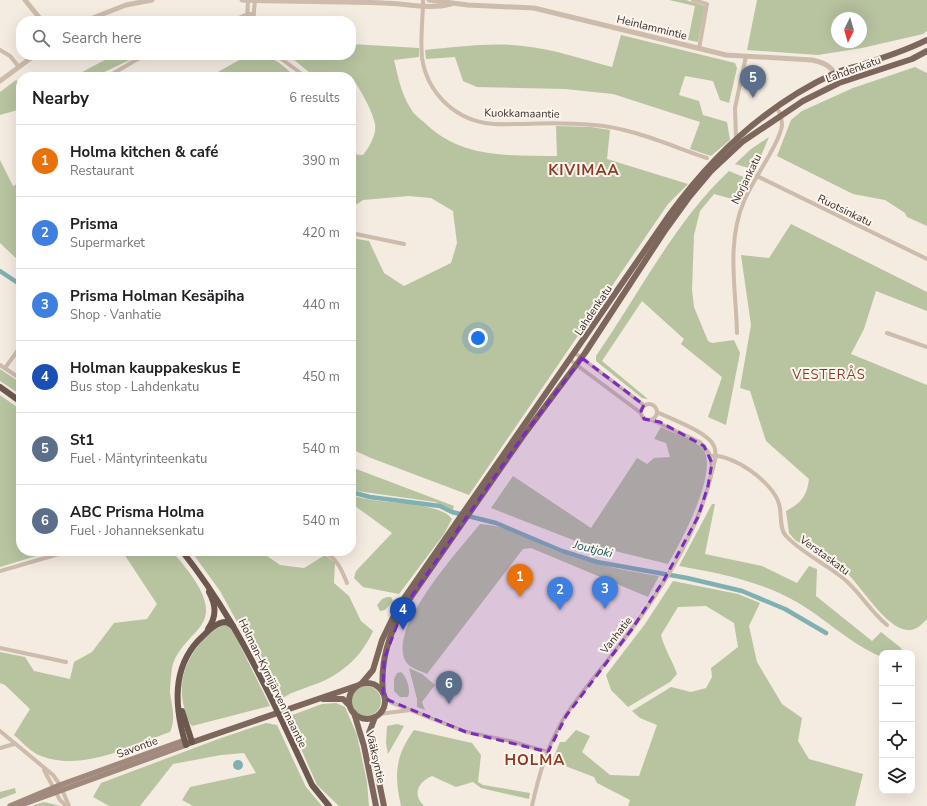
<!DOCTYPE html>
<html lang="en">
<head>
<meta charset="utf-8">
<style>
	body { margin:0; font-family:"Nunito Sans",sans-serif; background:#f6f6f6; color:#202124 }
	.controls { position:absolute; right:12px; bottom:12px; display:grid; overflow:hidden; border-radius:8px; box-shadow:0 4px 16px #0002 }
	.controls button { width:36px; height:36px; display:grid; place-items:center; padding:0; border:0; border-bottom:1px solid #e0e0e0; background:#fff; color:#202124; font:20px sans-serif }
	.compass { position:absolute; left:831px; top:12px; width:36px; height:36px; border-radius:50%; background:#fff; box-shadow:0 4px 16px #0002; rotate:185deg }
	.you { position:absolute; left:478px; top:338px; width:14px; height:14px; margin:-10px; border:3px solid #fff; border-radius:50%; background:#1a73e8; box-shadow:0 0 0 6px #1a73e833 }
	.badge { display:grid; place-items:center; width:26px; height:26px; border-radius:50%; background:#1f5a5e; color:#fff; font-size:13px; font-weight:700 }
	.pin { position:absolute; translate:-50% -33px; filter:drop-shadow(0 1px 2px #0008) }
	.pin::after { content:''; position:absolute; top:21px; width:14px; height:12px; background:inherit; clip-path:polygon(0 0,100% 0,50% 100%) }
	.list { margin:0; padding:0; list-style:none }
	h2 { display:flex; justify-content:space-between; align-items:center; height:52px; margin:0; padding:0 16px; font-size:17px }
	h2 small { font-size:13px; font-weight:400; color:#757577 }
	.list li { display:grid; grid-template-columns:26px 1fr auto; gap:12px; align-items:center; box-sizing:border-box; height:72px; padding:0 16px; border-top:1px solid #e0e0e0 }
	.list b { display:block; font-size:15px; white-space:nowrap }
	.list p { margin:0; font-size:13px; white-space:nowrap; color:#757577 }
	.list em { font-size:13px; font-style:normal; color:#757577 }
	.icon { flex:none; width:22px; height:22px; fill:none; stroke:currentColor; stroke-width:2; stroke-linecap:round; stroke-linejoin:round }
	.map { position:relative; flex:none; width:927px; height:806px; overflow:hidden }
	.search { position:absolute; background:#fff; box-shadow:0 4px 16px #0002; left:16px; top:16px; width:340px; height:44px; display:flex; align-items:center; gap:10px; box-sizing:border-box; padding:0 14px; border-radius:16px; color:#757577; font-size:15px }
	.panel { position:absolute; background:#fff; box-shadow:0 4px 16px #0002; left:16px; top:72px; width:340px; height:484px; border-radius:16px }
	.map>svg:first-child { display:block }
	.green { fill:#b8c4a0; fill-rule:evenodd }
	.water { fill:#7fb0b2 }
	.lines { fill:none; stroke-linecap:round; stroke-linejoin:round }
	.canal { stroke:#7fb0b2; stroke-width:4.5 }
	.minor { stroke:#cdbbac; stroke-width:4 }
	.tertiary { stroke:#cdbbac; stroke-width:5 }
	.secondary { stroke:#a18a7d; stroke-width:5.5 }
	.primary { stroke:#7d675c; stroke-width:6 }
	.trunk { stroke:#6c584f; stroke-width:6 }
	.trunk-bridge { stroke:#6c584f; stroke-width:6 }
	.marked { fill:#7b2cbf; fill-opacity:0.2; stroke:#7b2cbf; stroke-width:3; stroke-dasharray:8 5; stroke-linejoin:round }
	.labels { text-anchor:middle; stroke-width:4; stroke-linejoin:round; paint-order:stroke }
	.street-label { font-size:11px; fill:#3b302b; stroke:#fbf5ee }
	.water-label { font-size:12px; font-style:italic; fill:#1f5a5e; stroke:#fbf5ee }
	.quarter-label { font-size:13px; letter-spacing:1px; fill:#8c3b22; stroke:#fbf5ee }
	.district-label { font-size:15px; font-weight:bold; letter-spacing:1px; fill:#8c3b22; stroke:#fbf5ee }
</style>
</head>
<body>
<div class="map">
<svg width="927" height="806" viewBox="0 0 927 806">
	<rect width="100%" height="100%" fill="#f4ebe1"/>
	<g class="green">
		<polygon points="669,0 686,0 705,6 698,42 688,40 695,6"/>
		<path d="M 757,0 L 927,0 L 927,31 L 923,34 L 862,48 L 818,55 L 747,50 ZM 837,18 L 861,18 L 861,42 L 837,42 Z"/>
		<path d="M 621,35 L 735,63 L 737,68 L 729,103 L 720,100 L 713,81 L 685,76 L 679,95 L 699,101 L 703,115 L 727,122 L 730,140 L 711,156 L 690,149 L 700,122 L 613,94 L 565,89 L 477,87 L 463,81 L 455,57 L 426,59 L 425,50 C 457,47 491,42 523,46 C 553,49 582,59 612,67 Z"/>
		<path d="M 351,44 L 419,48 L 419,57 L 394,60 C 398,76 401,94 411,109 C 414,115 421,119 426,124 C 463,159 509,155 557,156 L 556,126 L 591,127 L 610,130 L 607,159 L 688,184 L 668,204 L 469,495 L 371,458 L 351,449 L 351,238 L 369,241 L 384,273 L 404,286 L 451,263 L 457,243 L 453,211 L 431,198 L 409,196 L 363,200 L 351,208 L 351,154 L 363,155 C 369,148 377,134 375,124 C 373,112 359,86 351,77 L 315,77 L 288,55 L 351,55 Z"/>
		<polygon points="114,55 140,55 94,77 73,77"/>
		<path d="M 248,55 C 273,55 278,61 296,77 L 209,77 Z"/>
		<polygon points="915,67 927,73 927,226 907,217 905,213 885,200 853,194 777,156 791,120 802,111 853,88"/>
		<polygon points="16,80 21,84 21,109 0,115 0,92"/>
		<polygon points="769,137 758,163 752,169 735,164 751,149"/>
		<polygon points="0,160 13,186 21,182 21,263 0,243"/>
		<path d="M 729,171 L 746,178 L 748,184 L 740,201 L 714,194 L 700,211 L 694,235 L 692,290 L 694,307 L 708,341 L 712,343 L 734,340 L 740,353 L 726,425 L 708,417 L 722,377 L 681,344 L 684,339 L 642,301 L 602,361 L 648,399 L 642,398 L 596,361 L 596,356 C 637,297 676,220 729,171 Z"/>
		<path d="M 791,224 L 927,292 L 927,311 L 876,291 L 864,329 L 851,354 L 927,385 L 927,619 C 922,624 917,630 909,630 C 887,631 860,584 845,571 C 834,560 809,548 795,540 L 789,533 L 786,511 C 801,503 807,496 809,479 L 766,441 L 750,391 L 740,388 L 751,325 L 741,255 L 769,258 Z"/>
		<polygon points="0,369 21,383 21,395 0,381"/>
		<polygon points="0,395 21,410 21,551 53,551 0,567"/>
		<path d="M 661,427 C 673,433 692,438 702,448 C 721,468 680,544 668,564 L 578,542 L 491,508 L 513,476 L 591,528 L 637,458 L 647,464 L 654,458 L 670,457 L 666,443 L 654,439 Z"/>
		<polygon points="351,467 454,506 453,510 435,502 357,491 351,486"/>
		<path d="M 351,495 C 375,505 439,500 452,519 L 444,534 L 399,594 L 363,587 L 354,578 L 356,571 L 392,533 L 351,503 Z"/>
		<path d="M 712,504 L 715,504 L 705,554 L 762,566 L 797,583 L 809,566 L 817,569 L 816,596 L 872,641 L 881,632 L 901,648 L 903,653 L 882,653 L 882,657 C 850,644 825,618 795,601 C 759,581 719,573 679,566 Z"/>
		<path d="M 480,524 C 509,525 534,543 561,553 C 593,564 626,571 659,576 L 648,597 L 531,548 L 523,549 L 427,674 C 421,671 410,668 406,662 C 386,629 460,549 480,524 Z"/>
		<path d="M 122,551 L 172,551 C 185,567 214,598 204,620 C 201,627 196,632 191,637 C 183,646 174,656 172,668 C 171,676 170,684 170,693 C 172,706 176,719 170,732 C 132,746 81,772 41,756 C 32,753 22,742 14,735 L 30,709 L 5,685 L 0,683 L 0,652 L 25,657 L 34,671 L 70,679 L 74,662 L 92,652 L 114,623 L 147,619 L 157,604 Z"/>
		<path d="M 191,551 L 260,551 L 280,565 L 304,568 L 325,555 L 335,563 L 334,583 L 349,596 L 361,621 L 373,631 C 361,658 339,677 310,686 C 298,691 291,692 280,700 L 220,591 Z"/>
		<path d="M 673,581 L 738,594 L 760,603 L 749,626 L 757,662 L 782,704 L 802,718 L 798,741 L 809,759 L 863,774 L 855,806 L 628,806 L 630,800 L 597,783 L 594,777 L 552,761 L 560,742 L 565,742 L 576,730 L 590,736 L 582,752 L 610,775 L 639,776 L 657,725 L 640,718 L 632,711 L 671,687 L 691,692 L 706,688 L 712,677 L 711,668 L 738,647 L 734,623 L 706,606 L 678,607 L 661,635 C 664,648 672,660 677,674 L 670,682 L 628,707 L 611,690 L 606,675 L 645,624 Z"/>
		<polygon points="387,597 391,597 393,601 385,610 380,611 377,605 382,599"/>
		<path d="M 221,625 L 228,625 L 232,629 L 270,706 L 192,726 C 187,721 185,711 183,703 C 177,670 195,643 221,625 Z"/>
		<polygon points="409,668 422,674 435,685 422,702 425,710 417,707 417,699"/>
		<path d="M 401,672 C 407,677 411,690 408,697 L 400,697 L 394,691 L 394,679 L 397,673 Z"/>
		<circle cx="366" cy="701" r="15"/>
		<polygon points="336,703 345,707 357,735 367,782 369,806 339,806 317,785 287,717 322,704"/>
		<polygon points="266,723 277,725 306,787 322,806 193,806 182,800 190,787 256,773 244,753 221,755 173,764 140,806 109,806 93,797 101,783 221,738"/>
		<polygon points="397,724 404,726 388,754 386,743 387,726"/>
		<path d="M 414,730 L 472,743 L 481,755 L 478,782 L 483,785 L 530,793 L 529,799 L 481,788 L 473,782 L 456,787 L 432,776 C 418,782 412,794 424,806 L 401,806 C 394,775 395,756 414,730 Z"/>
		<polygon points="15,788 16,793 0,799 0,792"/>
		<polygon points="44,802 61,806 31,806"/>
	</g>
	<circle class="water" cx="238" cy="765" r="5"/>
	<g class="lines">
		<g class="canal">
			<polyline points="0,271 21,285"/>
			<polyline points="351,492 370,497 440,506 452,512 496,523 562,551 597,562 687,578 742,591 785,609 826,633"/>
		</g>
		<g class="minor">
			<path d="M 423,0 C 423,19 420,39 422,58 C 427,91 452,117 485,123 C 497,125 512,124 524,124 C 548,123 571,123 594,125 C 633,128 671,146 707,158"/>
			<polyline points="693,0 707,4 699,49"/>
			<polyline points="231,21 248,14 254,14"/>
			<polyline points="247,21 248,0"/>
			<polyline points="253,21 255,0"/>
			<polyline points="0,50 10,56 19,67"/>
			<polyline points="276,55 306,77"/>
			<polyline points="107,77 136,60 149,55"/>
			<polyline points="736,138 735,108 746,56"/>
			<polyline points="757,176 927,259"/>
			<polyline points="351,233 404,244"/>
			<path d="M 737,333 C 736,288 726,244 744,201 C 752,181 780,143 782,125 C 782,118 780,113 777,108"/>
			<polyline points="887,333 927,347"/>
			<polyline points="575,353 644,405"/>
			<polyline points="570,360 641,413"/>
			<polyline points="0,365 21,379"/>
			<polyline points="5,368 21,346"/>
			<circle cx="649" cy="412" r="8"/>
			<polyline points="652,420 700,442 709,453 712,466"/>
			<path d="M 710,456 C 732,453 773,482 779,504 C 782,513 779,529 786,536 C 802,553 824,563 843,578 C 859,591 870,611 887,625"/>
			<path d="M 323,551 C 337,559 341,568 347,583"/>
			<polyline points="0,571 69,551"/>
			<polyline points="0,648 66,662"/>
			<polyline points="384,696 392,703 466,732 510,741 548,752"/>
			<polyline points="379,714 410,710"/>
			<polyline points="0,731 53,775 60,785 69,806"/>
			<polyline points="0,748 14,744"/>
			<polyline points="44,770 60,800 66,806"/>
			<path d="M 532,806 C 539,774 548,743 566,715 C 586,685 611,658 632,629 C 665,584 699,529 711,476 C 713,467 718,455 714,446 C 708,432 671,419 657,412"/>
		</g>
		<g class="tertiary">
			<polyline points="25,0 42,21"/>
			<path d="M 242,0 C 289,2 337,1 384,3 C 405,3 429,10 451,4"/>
			<path d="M 429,0 L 468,5 L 534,8 L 726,55 L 812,60 C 827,63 834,68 839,83"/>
			<polyline points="85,21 126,5 152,0"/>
			<polyline points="0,81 35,55"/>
		</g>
		<g class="secondary">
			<polyline points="10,806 60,785 185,740"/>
			<polyline points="18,806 186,745"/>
		</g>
		<g class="primary">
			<path d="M 362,683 L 373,670 L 382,640 L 398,607 L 670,214 C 713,155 768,104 835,73 C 844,69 855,67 864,64 C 886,57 907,50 927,40"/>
			<circle cx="367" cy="701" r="18"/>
			<path d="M 383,693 C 380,661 389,634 404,607 L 523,436 L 585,353 L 664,232 L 690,196 L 711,171 L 742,142 L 803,101 L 839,83 L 912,59 L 927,51"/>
			<polyline points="323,699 343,699 349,705"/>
			<polyline points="354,713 364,746 376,806"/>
			<polyline points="375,717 369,733 384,806"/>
			<polyline points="187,744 356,686"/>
		</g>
		<g class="trunk">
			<polyline points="0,387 21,402"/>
			<path d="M 182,551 C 220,599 245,645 272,700"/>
			<path d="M 208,629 C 217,616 216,605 209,592"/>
			<polyline points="182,711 192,742"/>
			<polyline points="285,727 312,785 329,806"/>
			<path d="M 186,745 C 174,707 171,665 203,636 C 209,630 217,622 226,622 L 233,626"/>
		</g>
		<polyline class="trunk-bridge" points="272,700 285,727"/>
	</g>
	<path class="marked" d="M 582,358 L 644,405 L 641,411 L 644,419 L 660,422 L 704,446 L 712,463 L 708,486 L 698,517 L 664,580 L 632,629 L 566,716 L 548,752 L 466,732 L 388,700 L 383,693 L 384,659 L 404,607 L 523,436 Z"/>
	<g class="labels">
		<g class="street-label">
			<text transform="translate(652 27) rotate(14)" y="4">Heinlammintie</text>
			<text transform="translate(853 69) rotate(-20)" y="4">Lahdenkatu</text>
			<text transform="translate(522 113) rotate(1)" y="4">Kuokkamaantie</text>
			<text transform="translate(746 179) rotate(-64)" y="4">Norjankatu</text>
			<text transform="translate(845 210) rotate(26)" y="4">Ruotsinkatu</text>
			<text transform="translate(593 310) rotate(-56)" y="4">Lahdenkatu</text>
			<text transform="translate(825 555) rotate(36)" y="4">Verstaskatu</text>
			<text transform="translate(616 635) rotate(-52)" y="4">Vanhatie</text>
			<text transform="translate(273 683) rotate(64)" y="4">Holman–Kymijärven maantie</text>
			<text transform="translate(137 747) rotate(-20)" y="4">Savontie</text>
			<text transform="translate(376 757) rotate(77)" y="4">Vääksyntie</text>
		</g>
		<g class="water-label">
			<text transform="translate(593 549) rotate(14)" y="4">Joutjoki</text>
		</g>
		<g class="quarter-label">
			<text x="829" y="379">VESTERÅS</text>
		</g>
		<g class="district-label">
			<text x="584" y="175">KIVIMAA</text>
			<text x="535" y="765">HOLMA</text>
		</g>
	</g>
</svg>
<div class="controls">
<button>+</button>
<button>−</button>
<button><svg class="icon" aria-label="locate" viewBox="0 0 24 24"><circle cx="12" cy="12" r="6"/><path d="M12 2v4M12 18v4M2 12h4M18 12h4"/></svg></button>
<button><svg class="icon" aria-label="layers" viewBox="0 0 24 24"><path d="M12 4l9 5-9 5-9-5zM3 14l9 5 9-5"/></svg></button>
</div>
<svg class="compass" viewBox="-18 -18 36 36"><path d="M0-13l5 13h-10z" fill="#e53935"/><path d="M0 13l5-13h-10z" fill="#757577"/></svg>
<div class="you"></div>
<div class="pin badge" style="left:520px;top:597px;background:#e8710a">1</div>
<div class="pin badge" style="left:560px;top:610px;background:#3f7fe0">2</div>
<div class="pin badge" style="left:605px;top:609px;background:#3f7fe0">3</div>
<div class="pin badge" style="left:403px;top:630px;background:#1a4fb4">4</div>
<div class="pin badge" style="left:753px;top:98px;background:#5c6f8a">5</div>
<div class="pin badge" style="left:449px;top:704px;background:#5c6f8a">6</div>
<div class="search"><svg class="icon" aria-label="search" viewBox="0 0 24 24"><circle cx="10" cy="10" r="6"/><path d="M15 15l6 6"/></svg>Search here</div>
<section class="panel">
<h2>Nearby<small>6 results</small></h2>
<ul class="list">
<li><span class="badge" style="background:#e8710a">1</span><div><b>Holma kitchen &amp; café</b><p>Restaurant</p></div><em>390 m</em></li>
<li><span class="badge" style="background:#3f7fe0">2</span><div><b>Prisma</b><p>Supermarket</p></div><em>420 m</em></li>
<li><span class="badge" style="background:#3f7fe0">3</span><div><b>Prisma Holman Kesäpiha</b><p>Shop · Vanhatie</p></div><em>440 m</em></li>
<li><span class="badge" style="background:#1a4fb4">4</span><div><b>Holman kauppakeskus E</b><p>Bus stop · Lahdenkatu</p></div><em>450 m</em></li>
<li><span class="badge" style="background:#5c6f8a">5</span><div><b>St1</b><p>Fuel · Mäntyrinteenkatu</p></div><em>540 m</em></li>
<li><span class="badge" style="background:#5c6f8a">6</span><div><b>ABC Prisma Holma</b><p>Fuel · Johanneksenkatu</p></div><em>540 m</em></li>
</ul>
</section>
</div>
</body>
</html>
